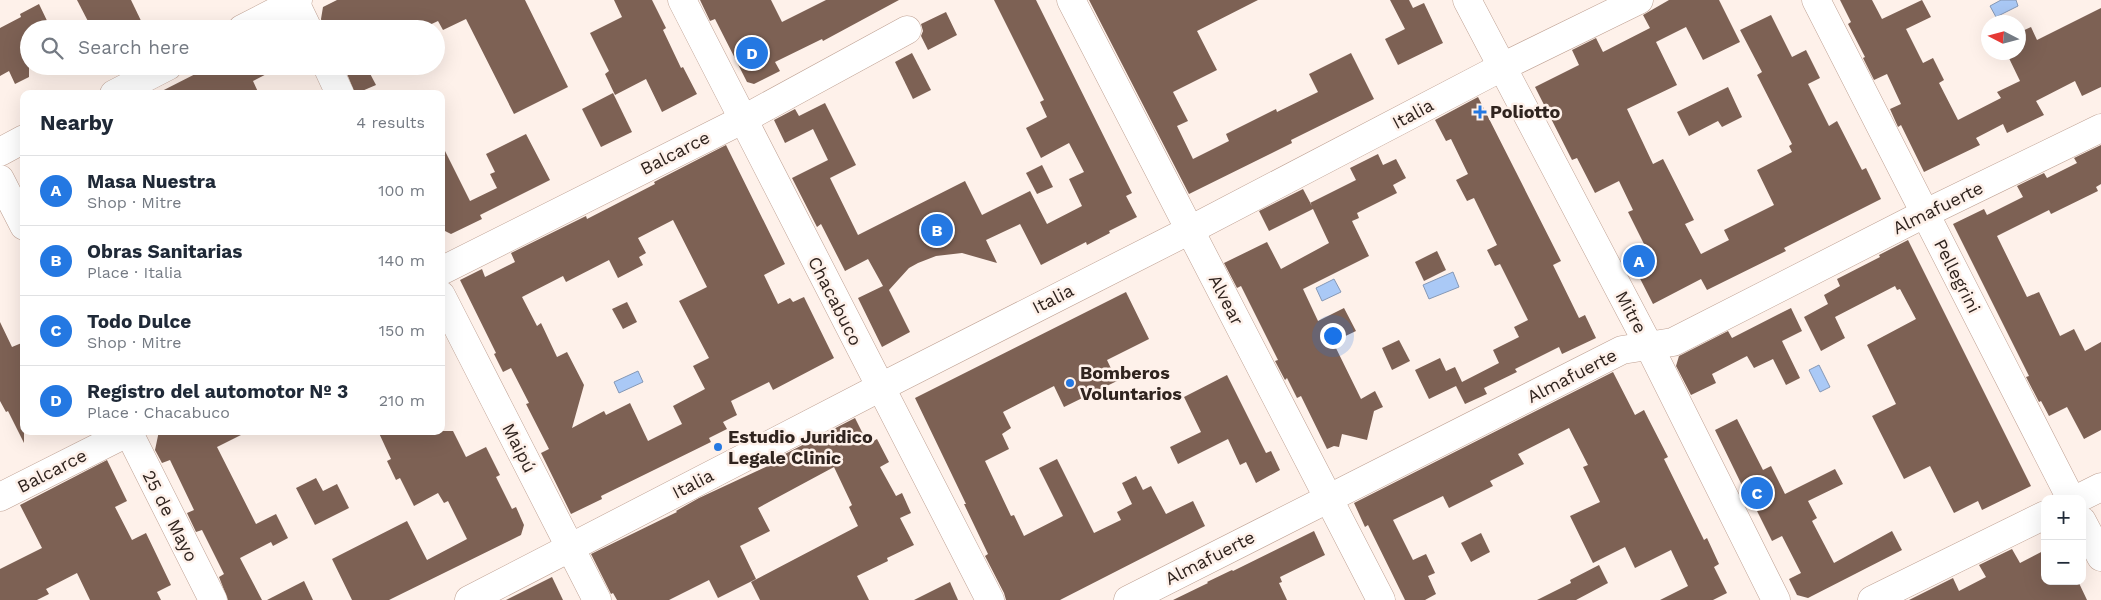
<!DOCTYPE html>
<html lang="en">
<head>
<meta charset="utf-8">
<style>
	body { margin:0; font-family:"Work Sans",sans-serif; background:#f6f6f7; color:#1f2937 }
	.controls { position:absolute; right:15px; bottom:15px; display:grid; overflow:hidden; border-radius:10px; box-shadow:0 5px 20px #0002 }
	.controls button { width:45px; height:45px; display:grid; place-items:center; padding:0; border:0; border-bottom:1px solid #e0e1e3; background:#fff; color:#1f2937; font:25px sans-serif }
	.compass { position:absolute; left:1981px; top:15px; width:45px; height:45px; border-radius:50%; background:#fff; box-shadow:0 5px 20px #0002; rotate:276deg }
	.you { position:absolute; left:1332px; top:335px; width:18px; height:18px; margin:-12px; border:4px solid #fff; border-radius:50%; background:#1a73e8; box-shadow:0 0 0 8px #1a73e833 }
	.badge { display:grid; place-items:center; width:32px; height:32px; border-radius:50%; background:#2478e2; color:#fff; font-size:16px; font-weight:700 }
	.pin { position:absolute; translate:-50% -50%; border:2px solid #fff; box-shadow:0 1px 5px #0006 }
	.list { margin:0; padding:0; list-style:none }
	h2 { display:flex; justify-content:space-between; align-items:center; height:65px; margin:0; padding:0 20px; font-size:21px }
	h2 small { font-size:16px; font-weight:400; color:#747a83 }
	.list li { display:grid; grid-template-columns:32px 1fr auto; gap:15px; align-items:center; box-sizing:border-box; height:70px; padding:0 20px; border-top:1px solid #e0e1e3 }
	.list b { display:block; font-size:19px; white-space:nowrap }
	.list p { margin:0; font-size:16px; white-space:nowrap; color:#747a83 }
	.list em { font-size:16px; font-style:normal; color:#747a83 }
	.icon { flex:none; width:28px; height:28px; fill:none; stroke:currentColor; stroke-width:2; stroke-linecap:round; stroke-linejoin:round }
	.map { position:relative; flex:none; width:2101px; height:600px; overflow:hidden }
	.search { position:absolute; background:#fff; box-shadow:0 5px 20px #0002; left:20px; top:20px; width:425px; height:55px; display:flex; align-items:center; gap:12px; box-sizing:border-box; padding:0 18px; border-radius:28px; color:#747a83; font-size:19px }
	.panel { position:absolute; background:#fff; box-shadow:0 5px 20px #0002; left:20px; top:90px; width:425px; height:345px; border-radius:10px }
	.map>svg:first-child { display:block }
	.water { fill:#aac9f6; stroke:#8598b6 }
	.building { fill:#7d6154; fill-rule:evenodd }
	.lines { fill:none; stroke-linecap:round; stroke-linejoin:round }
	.minor-casing { stroke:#bfa193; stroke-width:29 }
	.major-casing { stroke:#bfa193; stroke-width:29 }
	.minor { stroke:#fff; stroke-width:28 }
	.major { stroke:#fff; stroke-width:28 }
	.poi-dot { fill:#2478e2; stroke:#fef1ea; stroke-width:2 }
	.labels { text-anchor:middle; stroke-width:5; stroke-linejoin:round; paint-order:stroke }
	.poi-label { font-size:18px; font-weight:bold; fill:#30241f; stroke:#fef1ea; text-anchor:start }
	.street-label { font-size:18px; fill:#30241f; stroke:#fef1ea }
</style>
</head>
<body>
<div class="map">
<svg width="2101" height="600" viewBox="0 0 2101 600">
	<rect width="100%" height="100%" fill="#fef1ea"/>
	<g class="water">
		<polygon points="2001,0 2016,0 2018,6 1996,17 1990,6"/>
		<polygon points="1453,272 1459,287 1429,299 1423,285"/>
		<polygon points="1334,279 1341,292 1322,301 1316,288"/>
		<polygon points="1819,365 1830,387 1820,392 1809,370"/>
		<polygon points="638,371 643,382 619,393 614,382"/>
	</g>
	<g class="building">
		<polygon points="77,0 131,0 145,29 92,29"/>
		<polygon points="337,0 525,0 568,87 514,114 466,19 443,30 438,21 421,29 323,29 321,19 323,7"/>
		<polygon points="614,0 652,0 666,28 663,30 681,68 683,67 697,94 662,112 646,79 615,95 605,74 609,71 590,33 622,17"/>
		<polygon points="700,0 771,0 782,22 826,0 899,0 823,41 822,39 775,62 780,71 754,84 747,82 715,19 710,21"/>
		<polygon points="994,0 1036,0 1132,193 1126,196 1137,217 1109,231 1110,233 1087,245 1086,242 1041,265 1020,224 986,240 997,263 962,253 936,256 918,263 909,268 889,290 910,332 882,347 858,298 883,286 868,259 845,271 821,224 817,227 792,178 828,160 813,129 785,143 774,120 795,109 799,116 825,103 856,165 830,178 858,235 965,181 982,215 1030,191 1047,224 1082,206 1069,179 1084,172 1069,143 1041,158 1026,128 1047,117 1040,102 1044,100"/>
		<polygon points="1089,0 1258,0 1197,31 1217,70 1173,92 1188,121 1177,126 1193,159 1229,141 1226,134 1276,109 1277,112 1318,92 1309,74 1351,53 1374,99 1291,140 1292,143 1189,194"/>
		<polygon points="1390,0 1409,0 1413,8 1424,3 1443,43 1398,65 1385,39 1405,29"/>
		<polygon points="1669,0 1719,0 1740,42 1703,60 1686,27 1656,42 1677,85 1627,109 1653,164 1663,159 1694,220 1685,224 1701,254 1729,240 1724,230 1774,205 1757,170 1792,152 1789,146 1792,144 1757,75 1762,72 1740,30 1771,15 1792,57 1806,50 1820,78 1808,84 1829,126 1837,121 1862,170 1866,168 1881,199 1784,248 1786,251 1707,290 1701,279 1653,304 1628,255 1645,246 1628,212 1633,210 1619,181 1595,193 1577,158 1572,160 1535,87 1579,65 1572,50 1596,38 1603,52 1650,28 1643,15"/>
		<polygon points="1840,0 1872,0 1882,19 1922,0 1931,17 1906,29 1923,63 1933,58 1944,80 1939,83 1958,120 2001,98 1997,92 2020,81 2006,52 2018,52 2018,33 2031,27 2037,40 2101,8 2101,87 2082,96 2075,81 2036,101 2044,115 2007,133 2003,124 1976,138 1980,145 1924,172 1901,125 1898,127 1890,109 1901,104 1887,74 1874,80 1863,58 1865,57 1848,24 1851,22"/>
		<polygon points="39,4 51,29 29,29 29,77 15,84 9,71 0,76 0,28 21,17 20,14"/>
		<polygon points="946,12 957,35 928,50 921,36 923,31 921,24"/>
		<polygon points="912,53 931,90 913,99 895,62"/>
		<polygon points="211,66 282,66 253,81 259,94 156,94"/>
		<polygon points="344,66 366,66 376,85 355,94"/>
		<polygon points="1728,87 1742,117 1722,127 1718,121 1689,136 1677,112"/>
		<polygon points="613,93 632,132 601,147 582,109"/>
		<polygon points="1478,97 1561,261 1553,265 1579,318 1585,315 1596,338 1562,354 1559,347 1515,369 1517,372 1484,388 1487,394 1465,404 1456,386 1429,399 1415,370 1440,358 1446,371 1455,367 1462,382 1499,363 1493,350 1519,337 1514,327 1528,320 1500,264 1495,266 1487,250 1497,245 1474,198 1467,201 1456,180 1468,174 1451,139 1446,141 1435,120"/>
		<polygon points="526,134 550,180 480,215 482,219 451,234 441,229 441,143 470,201 497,188 490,174 495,172 486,154"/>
		<path d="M 726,145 L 785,264 L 764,275 L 778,304 L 790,298 L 793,302 L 804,297 L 834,358 L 773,390 L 769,382 L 731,401 L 737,415 L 723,422 L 727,429 L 709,438 L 711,442 L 601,496 L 602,499 L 571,514 L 541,453 L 549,449 L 526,404 L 529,403 L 511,368 L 503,372 L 494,354 L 496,353 L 460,280 L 482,269 L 485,277 L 515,262 L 511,253 L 586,216 L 587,219 L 655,184 L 654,182 ZM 673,220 L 707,287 L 679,301 L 709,358 L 693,366 L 705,389 L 673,406 L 682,424 L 648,441 L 630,403 L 606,415 L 604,411 L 572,428 L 584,385 L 567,352 L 557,357 L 541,323 L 537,326 L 522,297 L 563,276 L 566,282 L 609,260 L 618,278 L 643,265 L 639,257 L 646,253 L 638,238 Z"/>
		<polygon points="2101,145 2101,184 2096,187 2098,191 2051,214 2049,210 1997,236 2027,297 2039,292 2060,336 2074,329 2085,351 2101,342 2101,430 2084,439 2067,407 2049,416 2041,401 2039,402 2026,377 2029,376 1953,224 1984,209 1987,215 2023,197 2017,186 2044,173 2047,178 2077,163 2074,158"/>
		<polygon points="1378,154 1383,165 1396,159 1406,178 1393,185 1397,193 1357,213 1359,218 1352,221 1369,256 1303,289 1318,321 1344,308 1356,331 1333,342 1361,399 1375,391 1383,407 1374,411 1367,440 1342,434 1339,447 1334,446 1327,449 1301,396 1297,398 1287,378 1285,380 1275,361 1278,360 1241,286 1237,288 1224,263 1267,242 1281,269 1329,243 1313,209 1269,231 1259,211 1303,189 1312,206 1310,203 1356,180 1350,168"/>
		<polygon points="1042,165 1053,187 1037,194 1026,173"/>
		<polygon points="1908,240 2031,486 1982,510 1978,501 1954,513 1930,466 1904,479 1872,416 1896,404 1867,345 1916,319 1900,289 1897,290 1895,286 1835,317 1845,338 1821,351 1804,317 1828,304 1824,295 1840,286 1837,279 1880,257 1879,255"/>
		<polygon points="1437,251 1446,270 1424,281 1415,262"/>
		<polygon points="1126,292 1149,339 1107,360 1117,381 1064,407 1054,386 1003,412 1011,428 1002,434 1009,449 985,461 1011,516 1014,515 1024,536 1063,516 1039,468 1057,459 1094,533 1121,520 1117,512 1132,504 1122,483 1136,476 1143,490 1151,486 1166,514 1193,501 1205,526 1060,600 1006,600 1004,593 985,556 988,554 964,504 966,504 915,398"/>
		<polygon points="627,302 637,322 623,329 612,309"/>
		<polygon points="1791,308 1802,331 1782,341 1800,378 1786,385 1773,359 1754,368 1747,356 1712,374 1716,383 1691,395 1676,366 1679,356 1728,331 1732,338"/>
		<polygon points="0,322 12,347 24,342 24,443 8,411 6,412 0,401"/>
		<polygon points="1399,340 1410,361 1392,370 1382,348"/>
		<polygon points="1613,372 1635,415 1644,410 1649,420 1668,457 1664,459 1704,540 1707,538 1719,564 1714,567 1727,593 1713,600 1660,600 1688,586 1671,550 1635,568 1625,547 1593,563 1570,516 1600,502 1583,467 1588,465 1569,428 1518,454 1524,464 1490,481 1493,486 1449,508 1443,496 1393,520 1413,560 1426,554 1435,573 1428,576 1436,594 1425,600 1405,600 1368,525 1365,527 1354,503"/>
		<polygon points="1227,375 1266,453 1271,451 1280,470 1256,483 1246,462 1240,465 1228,439 1178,464 1170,447 1201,432 1184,397"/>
		<polygon points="855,418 868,444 877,439 889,462 880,467 896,496 902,493 911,513 900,518 914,545 887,558 888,561 857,576 869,600 760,600 751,582 858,526 849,507 852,505 834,467 758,508 770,531 740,546 756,579 718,598 709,580 669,600 617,600 613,593 611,594 591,554 677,512 676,511 699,498 785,458 783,455"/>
		<polygon points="1737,419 1763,470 1771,466 1785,494 1835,469 1843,484 1808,501 1817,518 1812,521 1834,563 1892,531 1902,550 1808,598 1797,595 1789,579 1801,573 1782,536 1772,541 1756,509 1754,510 1715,430"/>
		<polygon points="159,431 249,431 217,447 256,524 276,514 288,538 273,546 271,542 240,558 262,600 228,600 219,577 224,574 202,530 196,532 187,513 194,510 170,460 162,463 155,450"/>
		<polygon points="378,431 453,431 466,457 486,447 500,475 496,477 512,509 516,507 524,525 521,535 389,600 352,600 332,559 407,521 427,560 467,539 448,501 444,503 438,493 414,506 400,478 396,480 387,461 391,459"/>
		<polygon points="107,460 127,501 115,507 132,540 146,533 171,585 157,592 161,600 90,600 77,573 46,589 49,594 37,600 0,600 0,569 42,548 20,505"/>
		<polygon points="316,478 323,491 337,484 349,508 315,525 296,488"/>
		<polygon points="1314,531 1325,555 1280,577 1282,582 1279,583 1287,600 1173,600 1208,583 1207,582 1232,570 1233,571"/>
		<polygon points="1481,533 1490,552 1471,562 1461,543"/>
		<polygon points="2012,549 2020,563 2045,550 2045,581 2078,581 2087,600 1909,600 1953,578 1959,591 1986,577 1979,565"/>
		<polygon points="1599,565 1608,583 1576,600 1537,600 1571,583 1570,580"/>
		<polygon points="552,577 563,600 506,600"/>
		<polygon points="304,581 313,600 267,600"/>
		<polygon points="950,582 958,600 914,600"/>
	</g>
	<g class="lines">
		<defs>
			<g id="minor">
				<polyline points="294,0 308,29"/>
				<polyline points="682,0 990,600"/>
				<polyline points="1071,0 1381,600"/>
				<polyline points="1467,0 1649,346 1776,600"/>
				<polyline points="1816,0 2071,499"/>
				<polyline points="327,66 340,94"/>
				<polyline points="0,179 24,226"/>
				<polyline points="441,271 742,120 907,30"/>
				<polyline points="441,295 597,600"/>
				<polyline points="128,431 213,600"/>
				<polyline points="0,497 131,431"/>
				<polyline points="2082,521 2101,557"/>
				<polyline points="469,600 879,388 1190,230 1502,67 1639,0"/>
				<polyline points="1128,600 1622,350 1673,342 1926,213 2101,128"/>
			</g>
			<g id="major">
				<polyline points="242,29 298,0"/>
				<polyline points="114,94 168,66"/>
				<polyline points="0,152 24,139"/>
				<polyline points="2077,499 2101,487"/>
				<polyline points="1872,600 2045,515"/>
			</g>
		</defs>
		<use href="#minor" class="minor-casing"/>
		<use href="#major" class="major-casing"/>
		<use href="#minor" class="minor"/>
		<use href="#major" class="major"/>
	</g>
	<g class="poi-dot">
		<path d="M1477.5 104.5h5v5h5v5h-5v5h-5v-5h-5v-5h5z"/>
		<circle cx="1070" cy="383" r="5"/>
		<circle cx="718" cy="447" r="5"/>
	</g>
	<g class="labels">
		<g class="poi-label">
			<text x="1490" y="118">Poliotto</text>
			<text x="1080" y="379">Bomberos<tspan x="1080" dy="21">Voluntarios</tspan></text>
			<text x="728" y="443">Estudio Juridico<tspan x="728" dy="21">Legale Clinic</tspan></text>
		</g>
		<g class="street-label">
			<text transform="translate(1413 114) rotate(-28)" y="6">Italia</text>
			<text transform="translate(675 153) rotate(-27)" y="6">Balcarce</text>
			<text transform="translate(1938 208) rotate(-26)" y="6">Almafuerte</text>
			<text transform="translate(1957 276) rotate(63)" y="6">Pellegrini</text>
			<text transform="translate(1053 299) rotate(-27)" y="6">Italia</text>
			<text transform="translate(1226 300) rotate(63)" y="6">Alvear</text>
			<text transform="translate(835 301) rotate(63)" y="6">Chacabuco</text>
			<text transform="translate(1631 312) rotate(62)" y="6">Mitre</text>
			<text transform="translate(1572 376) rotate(-27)" y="6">Almafuerte</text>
			<text transform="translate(519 448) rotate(63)" y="6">Maipú</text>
			<text transform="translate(52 471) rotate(-27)" y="6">Balcarce</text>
			<text transform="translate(693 484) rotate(-27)" y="6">Italia</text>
			<text transform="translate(170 516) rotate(63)" y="6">25 de Mayo</text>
			<text transform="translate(1210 558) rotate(-27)" y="6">Almafuerte</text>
		</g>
	</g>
</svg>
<div class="controls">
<button>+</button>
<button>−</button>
</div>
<svg class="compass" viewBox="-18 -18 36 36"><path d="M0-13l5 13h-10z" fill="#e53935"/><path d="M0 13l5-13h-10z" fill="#747a83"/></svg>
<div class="you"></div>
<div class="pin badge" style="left:1639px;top:261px">A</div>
<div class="pin badge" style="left:937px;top:230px">B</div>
<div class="pin badge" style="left:1757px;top:493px">C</div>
<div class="pin badge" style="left:752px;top:53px">D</div>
<div class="search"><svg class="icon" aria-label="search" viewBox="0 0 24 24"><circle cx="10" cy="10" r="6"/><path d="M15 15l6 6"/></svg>Search here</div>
<section class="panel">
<h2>Nearby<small>4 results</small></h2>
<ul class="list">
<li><span class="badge">A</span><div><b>Masa Nuestra</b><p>Shop · Mitre</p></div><em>100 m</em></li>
<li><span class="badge">B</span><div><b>Obras Sanitarias</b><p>Place · Italia</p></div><em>140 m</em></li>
<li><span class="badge">C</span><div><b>Todo Dulce</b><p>Shop · Mitre</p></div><em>150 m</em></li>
<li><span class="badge">D</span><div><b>Registro del automotor Nº 3</b><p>Place · Chacabuco</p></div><em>210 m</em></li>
</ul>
</section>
</div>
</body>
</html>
